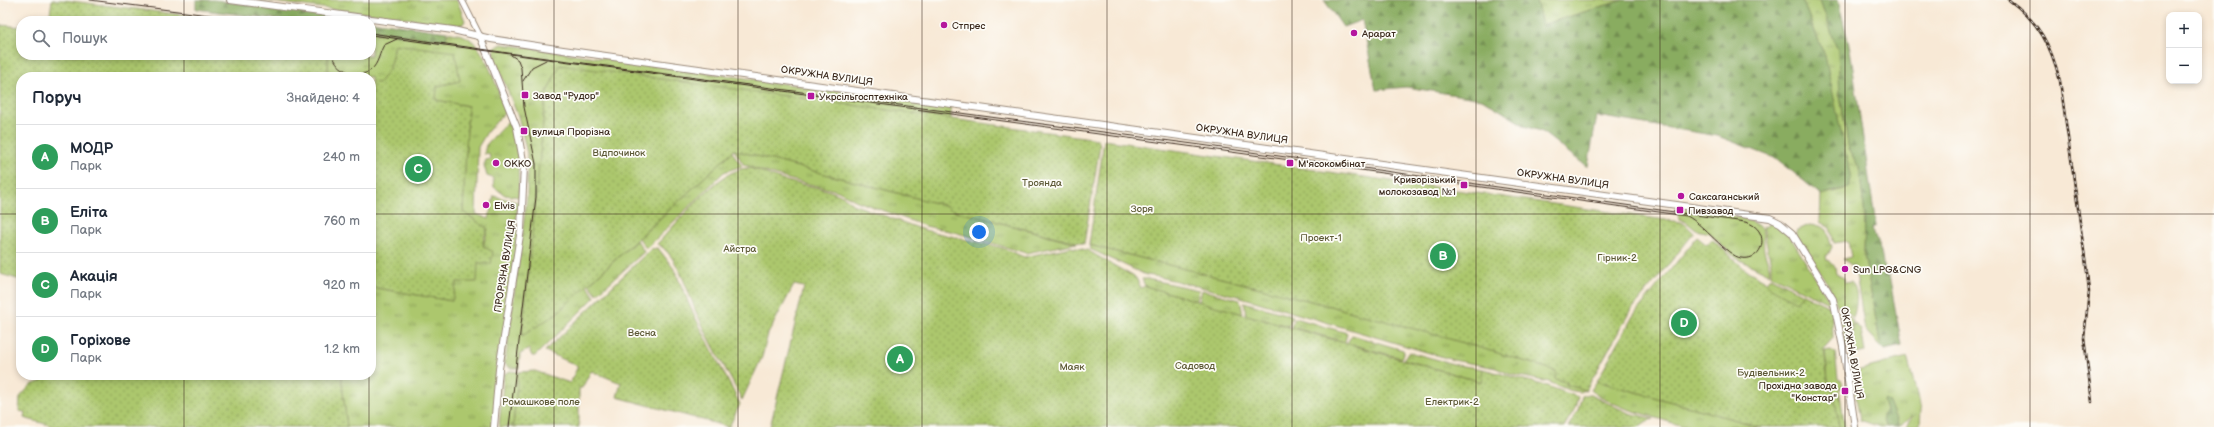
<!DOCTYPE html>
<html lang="uk">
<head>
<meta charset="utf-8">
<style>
	body { margin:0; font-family:"Balsamiq Sans",sans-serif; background:#f6f6f7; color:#1f2937 }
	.controls { position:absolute; right:12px; top:12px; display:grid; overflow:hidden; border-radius:8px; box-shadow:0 2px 6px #0003 }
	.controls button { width:36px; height:36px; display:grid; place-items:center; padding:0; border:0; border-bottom:1px solid #e0e1e3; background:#fff; color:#1f2937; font:20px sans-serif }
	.you { position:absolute; left:979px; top:232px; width:14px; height:14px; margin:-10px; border:3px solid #fff; border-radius:50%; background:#1a73e8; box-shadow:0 0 0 6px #1a73e833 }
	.badge { display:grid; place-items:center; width:26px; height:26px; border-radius:50%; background:#b5179e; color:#fff; font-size:13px; font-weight:700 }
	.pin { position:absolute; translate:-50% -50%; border:2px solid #fff; box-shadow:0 1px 4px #0006 }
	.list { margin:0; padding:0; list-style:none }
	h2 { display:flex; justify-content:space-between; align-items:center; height:52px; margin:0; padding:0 16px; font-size:17px }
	h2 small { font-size:13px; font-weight:400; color:#747a83 }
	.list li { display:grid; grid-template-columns:26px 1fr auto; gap:12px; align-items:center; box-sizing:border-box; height:64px; padding:0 16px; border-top:1px solid #e0e1e3 }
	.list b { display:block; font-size:15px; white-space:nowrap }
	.list p { margin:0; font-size:13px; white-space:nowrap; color:#747a83 }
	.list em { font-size:13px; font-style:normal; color:#747a83 }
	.icon { flex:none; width:22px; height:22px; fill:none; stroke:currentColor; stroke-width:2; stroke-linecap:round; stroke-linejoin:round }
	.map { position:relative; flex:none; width:2214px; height:427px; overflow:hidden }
	.search { position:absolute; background:#fff; box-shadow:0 2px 6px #0003; left:16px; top:16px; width:360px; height:44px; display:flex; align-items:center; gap:10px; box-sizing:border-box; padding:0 14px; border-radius:16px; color:#747a83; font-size:15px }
	.panel { position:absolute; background:#fff; box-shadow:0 2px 6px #0003; left:16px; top:72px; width:360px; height:308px; border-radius:16px }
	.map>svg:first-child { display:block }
	.grass { fill:url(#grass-tufts); stroke:#747846 }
	.forest { fill:url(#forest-firs); stroke:#626b3f }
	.garden { fill:url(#garden-dots); stroke:#747846 }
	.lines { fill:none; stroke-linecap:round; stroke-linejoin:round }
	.minor-casing { stroke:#9a8a7a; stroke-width:7 }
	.major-casing { stroke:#9a8a7a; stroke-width:8 }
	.minor { stroke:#fff; stroke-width:5 }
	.major { stroke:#fff; stroke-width:6 }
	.tram { stroke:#3b2a1e; stroke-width:1 }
	.rail-casing { stroke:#3b2a1e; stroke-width:2.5 }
	.rail { stroke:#fdfcf7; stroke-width:1; stroke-dasharray:3; stroke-linecap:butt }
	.grid { fill:none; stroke:#3b2a1e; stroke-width:1; stroke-opacity:0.55 }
	.poi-dot { fill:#b5179e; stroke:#fdfcf7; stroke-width:1.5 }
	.labels { text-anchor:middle; stroke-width:3.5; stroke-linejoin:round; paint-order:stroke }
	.poi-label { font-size:10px; fill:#3b2a1e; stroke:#fdfcf7; text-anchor:start }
	.street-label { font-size:10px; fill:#3b2a1e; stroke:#fdfcf7 }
	.park-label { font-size:10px; fill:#5d5936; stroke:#fdfcf7 }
</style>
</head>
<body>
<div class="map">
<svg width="2214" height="427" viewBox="0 0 2214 427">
	<defs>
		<pattern id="grass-tufts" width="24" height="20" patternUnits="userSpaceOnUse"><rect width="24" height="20" fill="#acc76d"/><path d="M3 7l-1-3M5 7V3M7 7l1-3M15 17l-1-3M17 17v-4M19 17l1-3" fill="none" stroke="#8da259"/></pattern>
		<pattern id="forest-firs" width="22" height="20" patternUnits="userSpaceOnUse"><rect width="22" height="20" fill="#89ac60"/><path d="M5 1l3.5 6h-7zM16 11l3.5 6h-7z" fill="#718c4f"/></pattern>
		<pattern id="garden-dots" width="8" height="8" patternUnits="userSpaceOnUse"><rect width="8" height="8" fill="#acc76d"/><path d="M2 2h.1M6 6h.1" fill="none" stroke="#8da259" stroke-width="1.8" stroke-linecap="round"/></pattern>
	</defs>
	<rect width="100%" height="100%" fill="#fdfcf7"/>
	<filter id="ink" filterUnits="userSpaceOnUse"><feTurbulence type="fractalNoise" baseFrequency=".025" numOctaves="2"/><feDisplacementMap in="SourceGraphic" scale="8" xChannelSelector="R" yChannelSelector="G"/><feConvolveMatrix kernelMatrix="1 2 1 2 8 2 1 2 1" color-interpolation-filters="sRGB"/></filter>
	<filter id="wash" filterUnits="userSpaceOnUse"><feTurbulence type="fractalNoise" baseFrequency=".012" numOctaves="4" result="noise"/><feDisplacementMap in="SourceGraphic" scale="16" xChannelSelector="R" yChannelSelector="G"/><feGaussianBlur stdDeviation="0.9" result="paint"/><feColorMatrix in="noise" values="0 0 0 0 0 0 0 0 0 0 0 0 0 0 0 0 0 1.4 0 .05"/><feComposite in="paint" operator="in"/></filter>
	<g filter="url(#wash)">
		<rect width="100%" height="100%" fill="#f8e9d6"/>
		<g class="grass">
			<polygon points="258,0 457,0 465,21 462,25 458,25"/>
			<polygon points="1536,0 1623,0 1542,25"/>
			<polygon points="1802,0 1820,0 1838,51 1840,95 1849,150 1859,167 1865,216 1864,254 1881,347 1865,330 1855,268 1843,259 1851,257 1848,241 1834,243 1830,228 1820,222 1821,195 1845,189 1825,56"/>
			<path d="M 371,31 L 446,40 L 447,32 C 455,34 465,34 471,40 C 487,52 498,92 506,111 L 487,132 L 478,147 L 476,214 L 489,219 L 494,196 L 521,203 L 521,208 L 517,211 L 516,226 L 520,233 L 494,427 L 347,427 L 341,375 L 371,375 L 371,287 L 452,301 L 457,282 L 478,263 L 488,249 L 483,246 L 488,229 L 463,212 L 468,106 L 436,100 L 437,86 L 459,81 L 455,52 L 394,48 L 389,69 L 379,83 L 371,82 L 371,77 L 332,76 L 328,71 L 328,55 L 371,55 Z"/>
			<polygon points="502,44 951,107 951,119 560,66 546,94 536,198 556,314 587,285 595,297 535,356 532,356 529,349 520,354 519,368 510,368 505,364 527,197 527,153 518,116 494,57 494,48"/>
			<polygon points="509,120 518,153 519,197 505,195 494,187 493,178 487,176 484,165 486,160 490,159 489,153 484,154 486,145"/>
			<polygon points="734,150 947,206 952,210 1077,243 1026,253 954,232 925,226 857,201 838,191 784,178 744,165"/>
			<polygon points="732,152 742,166 724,172 647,248 645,247 639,238"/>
			<path d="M 1676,207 C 1694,210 1752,214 1761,229 C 1765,235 1763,243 1764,250 C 1766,258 1771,266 1769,274 L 1736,258 L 1709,233 L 1696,230 L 1686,222 L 1679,219 Z"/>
			<polygon points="1770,222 1778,225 1789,235 1832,305 1771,275 1771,264 1763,227 1768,226"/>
			<path d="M 1809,225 L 1820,226 L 1827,230 L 1832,247 L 1828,255 L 1826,255 L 1827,261 L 1829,260 L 1835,267 L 1836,274 L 1844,278 L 1845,283 L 1851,282 C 1860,290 1856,308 1853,318 L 1843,307 L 1838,307 L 1829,286 L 1796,235 L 1796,231 Z"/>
			<polygon points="637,240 644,252 597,294 589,284"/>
			<path d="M 1089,245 C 1245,284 1403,322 1557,371 L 1555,379 L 1567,382 L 1567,385 L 1586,390 L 1580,392 L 1568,390 L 1549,382 L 1509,374 L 1496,368 L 1453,360 L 1241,297 L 1160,277 L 1146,275 L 1090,249 Z"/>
			<polygon points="1770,277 1803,294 1796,303 1770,288 1766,283"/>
			<polygon points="1147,279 1199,290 1197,301 1145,286 1142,279"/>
			<polygon points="1202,290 1240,300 1243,314 1199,302"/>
			<polygon points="1244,302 1292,316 1289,326 1246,315"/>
			<polygon points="1843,310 1853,321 1848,347 1846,346 1839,311"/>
			<polygon points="1295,318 1347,333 1345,342 1291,327"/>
			<polygon points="1854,323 1861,330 1865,352 1853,354 1850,348"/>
			<polygon points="1352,335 1403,350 1404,352 1401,358 1347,343"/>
			<polygon points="1830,350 1835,352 1838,379 1842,381 1843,388 1839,388 1845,427 1839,427 1834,392 1829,389 1825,351"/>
			<polygon points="1409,352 1457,365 1483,369 1481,382 1403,359"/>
			<polygon points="1907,357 1921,410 1920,425 1906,427 1912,415 1901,426 1898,426 1896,418 1883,401 1886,411 1882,415 1884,424 1888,427 1880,427 1860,420 1852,375 1853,372"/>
			<polygon points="510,371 518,372 513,427 499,427 504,374"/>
			<polygon points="1597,381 1761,427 1686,427 1627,409 1599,397 1591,390"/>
		</g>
		<g class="forest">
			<polygon points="196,0 214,0 368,21 290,21 196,9"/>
			<polygon points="1324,0 1536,0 1542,25 1623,0 1802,0 1825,56 1851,179 1849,187 1821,195 1777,159 1718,136 1597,116 1588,166 1586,166 1541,131 1527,127 1482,99 1406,87 1376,90 1362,20 1343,27"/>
			<polygon points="1820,0 1838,0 1850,49 1876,226 1872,228 1881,252 1884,270 1888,270 1902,346 1884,350 1881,347 1864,254 1865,216 1859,167 1849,150 1840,95 1838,51"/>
			<polygon points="371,21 447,32 446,40 371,31"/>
			<polygon points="1885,399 1889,402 1899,427 1888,427 1884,424 1882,415 1886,411 1883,401"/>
		</g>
		<g class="garden">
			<polygon points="52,0 63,0 232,21 49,21"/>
			<polygon points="0,25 21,27 21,55 328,55 328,71 334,77 21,77 21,280 0,274"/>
			<polygon points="395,44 455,52 460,81 437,86 436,100 468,106 463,212 488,229 484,237 483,246 493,252 491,264 478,263 477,282 457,282 452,301 371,287 371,82 379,83 389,69"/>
			<polygon points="560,65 1098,139 1100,145 1084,244 951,210 947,206 734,150 556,314 522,336 546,94"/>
			<path d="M 1104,140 L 1680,222 L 1685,224 L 1694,233 L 1629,313 L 1586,390 L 1567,385 L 1567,382 L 1555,379 L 1556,371 C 1402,322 1245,284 1089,245 Z"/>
			<path d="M 750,168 C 761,171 771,176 782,180 C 800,185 842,189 852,204 L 924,230 L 1003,248 L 1024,257 L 1071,247 L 1087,250 L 1136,278 L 1141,288 L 1145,286 L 1481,382 L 1483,369 L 1547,386 L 1578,397 L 1575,408 L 1564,427 L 770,427 L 804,287 L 794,285 L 768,334 L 762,357 L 742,400 C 727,371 710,342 696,312 C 688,293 677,253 657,244 C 677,224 720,166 750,168 Z"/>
			<polygon points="1697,237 1707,245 1712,239 1746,270 1764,280 1771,288 1796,302 1803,294 1832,308 1833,338 1824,348 1829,389 1834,392 1839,427 1761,427 1597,381 1633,316"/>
			<polygon points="658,248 674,269 693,313 740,404 729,427 617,397 621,383 591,371 582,388 579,388 579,427 513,427 518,372 535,371 570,383 578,366 545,351 651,249"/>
			<polygon points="41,375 341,375 347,427 56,427 24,418 25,412 19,411 20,397 31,385 42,381"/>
			<polygon points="1588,394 1629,413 1654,419 1647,421 1638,427 1568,427 1578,410 1582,396"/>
		</g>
	</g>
	<g filter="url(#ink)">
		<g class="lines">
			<defs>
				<polyline id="minor" points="462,0 480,36"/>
				<g id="major">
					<polyline points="230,0 453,30 491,39 563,50 1770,218 1780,223 1792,233 1833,299 1843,347 1855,427"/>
					<polyline points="480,36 517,128 524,166 521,229 499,369 494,427"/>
				</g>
			</defs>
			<use href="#minor" class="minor-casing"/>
			<use href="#major" class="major-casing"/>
			<use href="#minor" class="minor"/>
			<use href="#major" class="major"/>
			<g class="tram">
				<polyline points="90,0 256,21"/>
				<polyline points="250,18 272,21"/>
				<path d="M 371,33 L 508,53 L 1201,145 L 1745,222 C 1771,228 1765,262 1741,258 C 1727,256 1703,224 1687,216 L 1290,160 L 371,35"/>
				<path d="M 333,55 C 336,70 358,80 371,70 C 379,63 379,53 384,45 L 397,39"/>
				<polyline points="523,81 532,67 546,60"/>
				<polyline points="509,427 536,197 536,164 524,107 521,68 518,60 511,55"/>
			</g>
			<defs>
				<path id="rail" d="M 2009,0 C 2039,22 2051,45 2060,81 L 2087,272 L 2089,292 L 2084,338 L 2092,402"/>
			</defs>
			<use href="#rail" class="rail-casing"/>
			<use href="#rail" class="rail"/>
		</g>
	</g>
	<path class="grid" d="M 184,0 L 184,21M 369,0 L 369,21M 554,0 L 554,427M 738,0 L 738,427M 922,0 L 922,427M 1107,0 L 1107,427M 1292,0 L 1292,427M 1476,0 L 1476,427M 1660,0 L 1660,427M 1845,0 L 1845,427M 2030,0 L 2030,427M 184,55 L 184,77M 369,55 L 369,77M 0,214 L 21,214M 371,214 L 2214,214M 184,375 L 184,427M 369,375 L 369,427"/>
	<g class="poi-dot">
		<circle cx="944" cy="25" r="4"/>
		<circle cx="1354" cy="33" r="4"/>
		<rect x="521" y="91" width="8" height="8" rx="2"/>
		<rect x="807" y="92" width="8" height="8" rx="2"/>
		<rect x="520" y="127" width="8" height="8" rx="2"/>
		<circle cx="496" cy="163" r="4"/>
		<rect x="1286" y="159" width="8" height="8" rx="2"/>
		<rect x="1460" y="181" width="8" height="8" rx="2"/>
		<circle cx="1681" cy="196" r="4"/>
		<circle cx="486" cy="205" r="4"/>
		<rect x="1676" y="206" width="8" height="8" rx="2"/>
		<circle cx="1845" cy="269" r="4"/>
		<rect x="1841" y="387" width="8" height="8" rx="2"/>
	</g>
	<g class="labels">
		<g class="poi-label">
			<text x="952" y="29">Стпрес</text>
			<text x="1362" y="37">Арарат</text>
			<text x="533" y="99">Завод "Рудор"</text>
			<text x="819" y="100">Укрсільгосптехніка</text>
			<text x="532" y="135">вулиця Прорізна</text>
			<text x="504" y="167">ОККО</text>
			<text x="1298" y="167">М'ясокомбінат</text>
			<text x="1456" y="183" text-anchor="end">Криворізький<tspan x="1456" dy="12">молокозавод №1</tspan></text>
			<text x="1689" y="200">Саксаганський</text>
			<text x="494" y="209">Elvis</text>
			<text x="1688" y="214">Пивзавод</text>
			<text x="1853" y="273">Sun LPG&amp;CNG</text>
			<text x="1837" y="389" text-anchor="end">Прохідна завода<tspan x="1837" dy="12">"Констар"</tspan></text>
		</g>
		<g class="street-label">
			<text transform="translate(827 75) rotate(8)" y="4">ОКРУЖНА ВУЛИЦЯ</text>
			<text transform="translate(1242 133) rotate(8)" y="4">ОКРУЖНА ВУЛИЦЯ</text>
			<text transform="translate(1563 178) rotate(8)" y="4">ОКРУЖНА ВУЛИЦЯ</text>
			<text transform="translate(504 266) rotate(-81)" y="4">ПРОРІЗНА ВУЛИЦЯ</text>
			<text transform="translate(1853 353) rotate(80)" y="4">ОКРУЖНА ВУЛИЦЯ</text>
		</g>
		<g class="park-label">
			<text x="619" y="156">Відпочинок</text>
			<text x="1042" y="186">Троянда</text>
			<text x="1142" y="212">Зоря</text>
			<text x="1321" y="241">Проект-1</text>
			<text x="740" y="252">Айстра</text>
			<text x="1617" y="261">Гірник-2</text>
			<text x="642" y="336">Весна</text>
			<text x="1195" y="369">Садовод</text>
			<text x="1072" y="370">Маяк</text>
			<text x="1771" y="376">Будівельник-2</text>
			<text x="541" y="405">Ромашкове поле</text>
			<text x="1452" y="405">Електрик-2</text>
		</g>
	</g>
</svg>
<div class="controls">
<button>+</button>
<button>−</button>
</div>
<div class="you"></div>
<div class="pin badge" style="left:900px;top:359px;background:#2e9e5b">A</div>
<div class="pin badge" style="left:1443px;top:256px;background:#2e9e5b">B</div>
<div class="pin badge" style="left:418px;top:169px;background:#2e9e5b">C</div>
<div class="pin badge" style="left:1684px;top:323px;background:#2e9e5b">D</div>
<div class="search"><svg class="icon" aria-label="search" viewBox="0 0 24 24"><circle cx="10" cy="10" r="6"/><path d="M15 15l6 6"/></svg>Пошук</div>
<section class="panel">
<h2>Поруч<small>Знайдено: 4</small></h2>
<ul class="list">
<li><span class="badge" style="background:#2e9e5b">A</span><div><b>МОДР</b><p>Парк</p></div><em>240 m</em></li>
<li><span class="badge" style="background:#2e9e5b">B</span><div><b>Еліта</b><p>Парк</p></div><em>760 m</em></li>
<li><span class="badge" style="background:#2e9e5b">C</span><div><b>Акація</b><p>Парк</p></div><em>920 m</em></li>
<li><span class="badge" style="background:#2e9e5b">D</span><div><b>Горіхове</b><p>Парк</p></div><em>1.2 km</em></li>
</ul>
</section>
</div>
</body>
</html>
